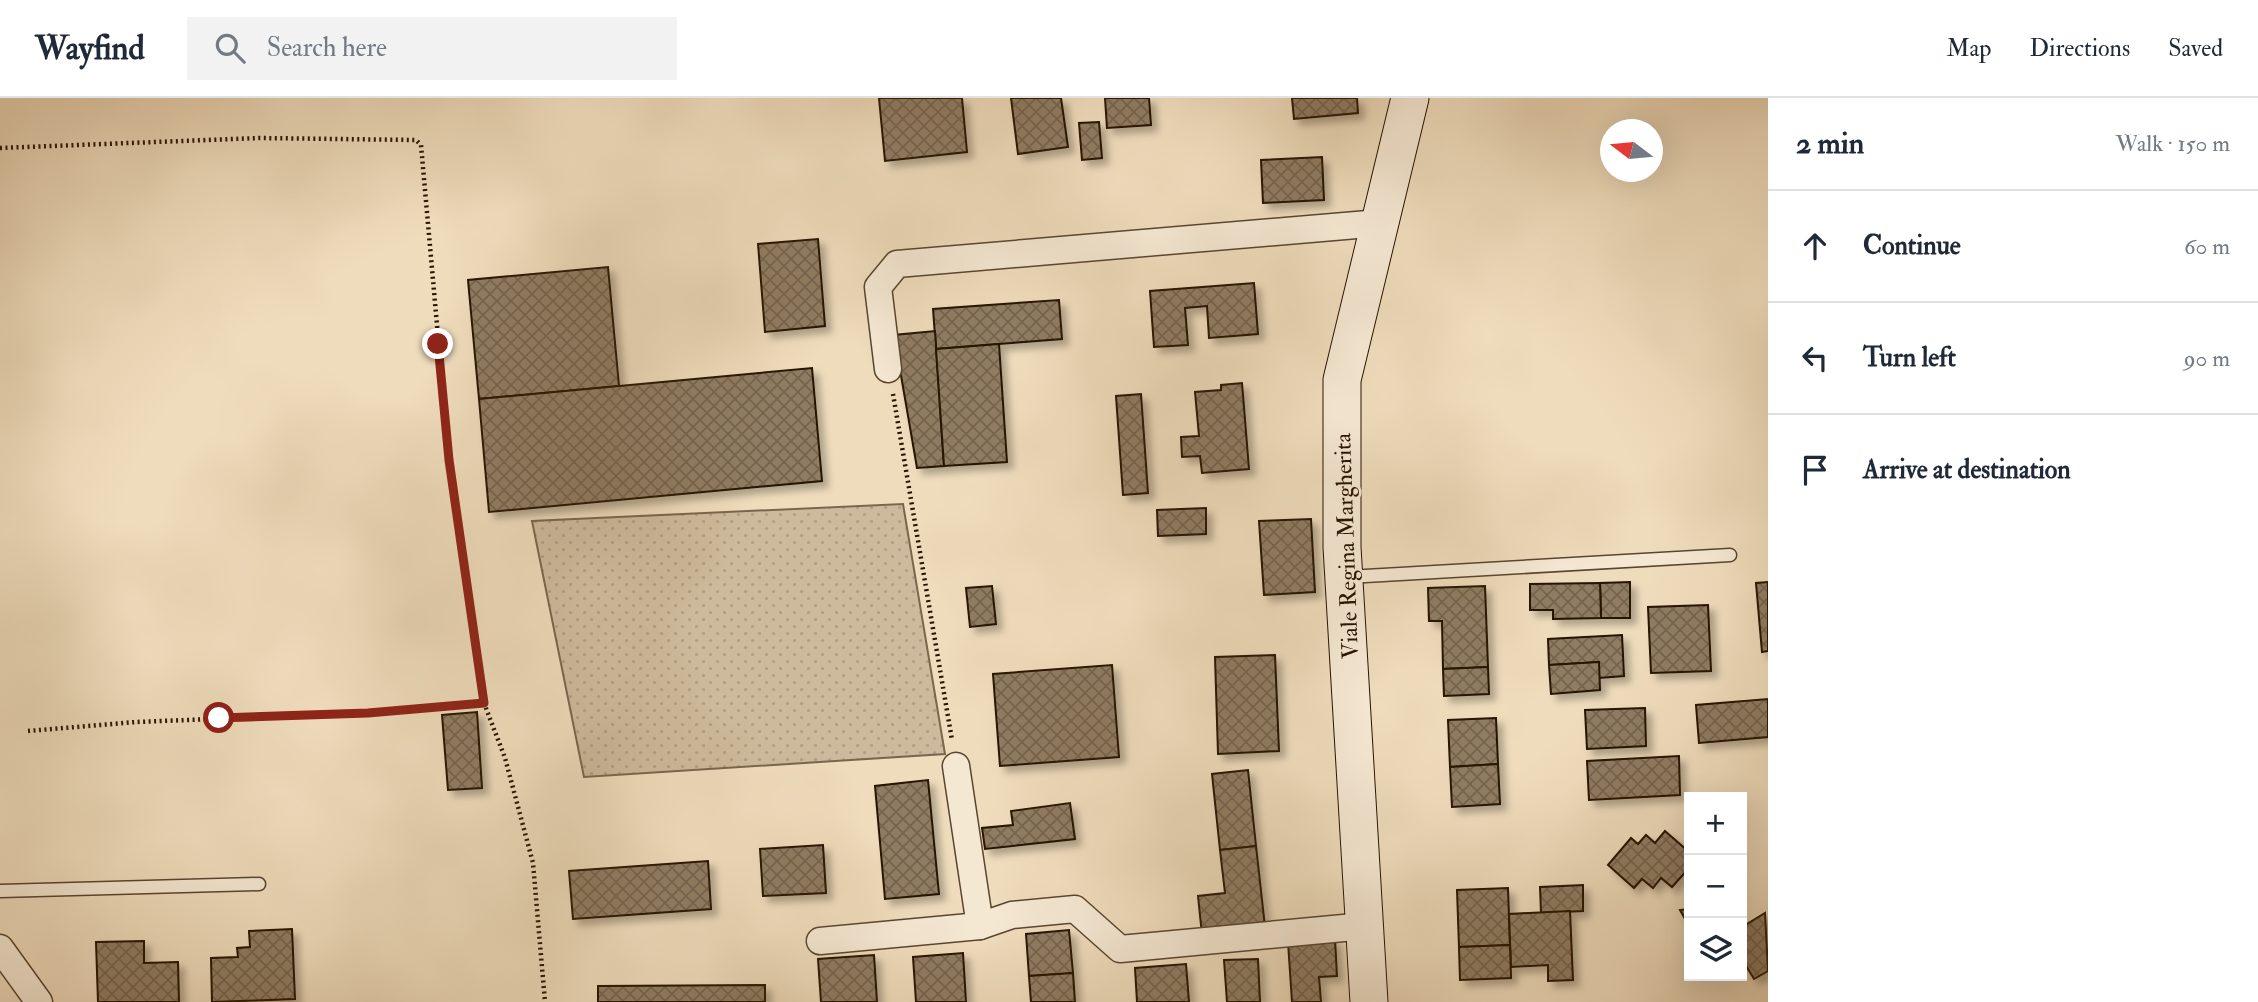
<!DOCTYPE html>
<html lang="en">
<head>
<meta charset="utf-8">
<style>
	body { margin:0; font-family:"IM FELL Double Pica",serif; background:#f2f2f3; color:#1f2937 }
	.controls { position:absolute; right:21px; bottom:21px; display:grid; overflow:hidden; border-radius:0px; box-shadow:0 7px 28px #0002 }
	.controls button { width:63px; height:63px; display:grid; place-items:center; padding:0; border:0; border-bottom:2px solid #e0e1e3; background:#fff; color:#1f2937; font:35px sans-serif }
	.compass { position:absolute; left:1600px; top:21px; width:63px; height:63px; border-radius:50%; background:#fff; box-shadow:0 7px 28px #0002; rotate:286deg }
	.stop { position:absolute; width:21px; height:21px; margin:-16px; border:5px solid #8f2418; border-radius:50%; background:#fff }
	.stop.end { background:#8f2418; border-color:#fff; box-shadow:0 2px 7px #0008 }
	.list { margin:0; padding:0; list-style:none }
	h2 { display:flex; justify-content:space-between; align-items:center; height:91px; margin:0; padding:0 28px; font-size:30px }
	h2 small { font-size:23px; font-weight:400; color:#747a83 }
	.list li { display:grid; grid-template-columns:46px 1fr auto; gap:21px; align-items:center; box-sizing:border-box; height:112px; padding:0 28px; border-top:2px solid #e0e1e3 }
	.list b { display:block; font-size:26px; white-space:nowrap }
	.list em { font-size:23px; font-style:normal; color:#747a83 }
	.icon { flex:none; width:38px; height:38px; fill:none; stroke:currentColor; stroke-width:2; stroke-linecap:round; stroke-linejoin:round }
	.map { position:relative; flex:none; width:1768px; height:904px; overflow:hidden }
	header { display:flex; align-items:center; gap:42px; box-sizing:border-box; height:98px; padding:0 35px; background:#fff; border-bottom:2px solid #e0e1e3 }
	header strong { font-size:33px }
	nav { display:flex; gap:38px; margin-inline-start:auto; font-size:24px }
	.search { width:490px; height:63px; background:#f2f2f3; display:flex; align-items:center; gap:18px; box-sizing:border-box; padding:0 24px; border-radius:0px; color:#747a83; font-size:26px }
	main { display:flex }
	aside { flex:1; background:#fff }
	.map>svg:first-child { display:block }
	.grass { fill:url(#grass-dots); stroke:#7a664e; stroke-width:2 }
	.building { fill:url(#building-cross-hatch); stroke:#271301; stroke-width:2; filter:url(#shadow) }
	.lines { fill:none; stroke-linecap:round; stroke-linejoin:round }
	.lane-casing { stroke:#594530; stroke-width:15 }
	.street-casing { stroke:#594530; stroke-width:29 }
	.secondary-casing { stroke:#271301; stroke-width:39 }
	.path { stroke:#271301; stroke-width:4.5; stroke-dasharray:2 3.5; stroke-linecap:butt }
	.lane { stroke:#f5e8d3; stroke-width:12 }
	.street { stroke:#f5e8d3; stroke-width:26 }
	.secondary { stroke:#f5e8d3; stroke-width:37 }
	.route { stroke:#8f2418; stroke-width:9 }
	.labels { text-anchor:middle; stroke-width:5; stroke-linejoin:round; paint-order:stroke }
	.street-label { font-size:23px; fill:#271301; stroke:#f5e8d3 }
</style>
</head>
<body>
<header>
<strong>Wayfind</strong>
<div class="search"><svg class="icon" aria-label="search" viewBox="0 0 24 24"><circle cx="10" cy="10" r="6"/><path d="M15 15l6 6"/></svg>Search here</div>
<nav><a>Map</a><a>Directions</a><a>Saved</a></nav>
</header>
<main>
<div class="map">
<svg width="1768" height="904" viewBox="0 0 1768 904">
	<defs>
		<pattern id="grass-dots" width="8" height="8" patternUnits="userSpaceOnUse" patternTransform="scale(1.75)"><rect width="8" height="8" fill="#cdba9c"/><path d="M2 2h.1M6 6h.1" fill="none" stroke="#b09f85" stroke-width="1.8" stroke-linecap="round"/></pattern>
		<pattern id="building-cross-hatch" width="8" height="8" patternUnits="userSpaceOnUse" patternTransform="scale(1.75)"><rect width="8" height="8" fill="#8f7c62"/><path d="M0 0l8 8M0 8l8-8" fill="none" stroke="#75644e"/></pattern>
		<filter id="shadow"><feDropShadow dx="6" dy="6" stdDeviation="3.5" flood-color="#0004"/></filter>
	</defs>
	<rect width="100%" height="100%" fill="#efdcbc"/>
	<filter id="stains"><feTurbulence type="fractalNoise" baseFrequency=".00286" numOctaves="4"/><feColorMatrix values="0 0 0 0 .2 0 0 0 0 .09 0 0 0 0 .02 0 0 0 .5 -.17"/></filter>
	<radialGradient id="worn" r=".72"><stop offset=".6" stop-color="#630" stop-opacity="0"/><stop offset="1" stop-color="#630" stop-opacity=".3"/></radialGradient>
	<polygon class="grass" points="903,406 945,656 584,679 532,423"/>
	<g class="building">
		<polygon points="879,0 962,0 967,54 885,63"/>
		<polygon points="1011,0 1061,0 1068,49 1018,56"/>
		<polygon points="1105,0 1149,0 1151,27 1107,30"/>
		<polygon points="1292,0 1357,0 1358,15 1294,21"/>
		<polygon points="1099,24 1102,60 1082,62 1079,25"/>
		<polygon points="1322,59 1324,102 1263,105 1261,62"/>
		<polygon points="818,141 825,228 765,234 758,146"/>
		<polygon points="608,169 619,288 479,301 468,182"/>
		<polygon points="1254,185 1258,236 1209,240 1207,208 1185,210 1188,247 1154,249 1150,193"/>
		<polygon points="1059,202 1062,241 936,251 933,211"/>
		<polygon points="935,233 944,368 917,370 894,237"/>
		<polygon points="999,246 1007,364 944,368 936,251"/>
		<polygon points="812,270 822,383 489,414 479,301"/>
		<polygon points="1242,285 1249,371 1202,375 1200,358 1182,359 1181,339 1199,338 1195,294 1221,292 1221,287"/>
		<polygon points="1141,296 1148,395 1123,397 1116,298"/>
		<polygon points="1206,410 1206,436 1158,438 1157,412"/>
		<polygon points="1311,421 1315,494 1264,497 1259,423"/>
		<polygon points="1630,484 1630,520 1601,520 1600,485"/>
		<polygon points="1768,484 1768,553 1762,554 1756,485"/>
		<polygon points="1600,485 1601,520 1553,521 1553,512 1530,512 1530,486"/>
		<polygon points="992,488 996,526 970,529 966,490"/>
		<polygon points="1485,488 1488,569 1443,571 1442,523 1429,523 1428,490"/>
		<polygon points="1708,507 1711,573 1651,575 1648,509"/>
		<polygon points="1622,537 1624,578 1599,580 1599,564 1549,567 1548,541"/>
		<polygon points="1275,557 1279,653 1218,656 1215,559"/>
		<polygon points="1599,564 1600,592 1551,596 1549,567"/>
		<polygon points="1112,567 1119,659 1000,668 993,576"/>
		<polygon points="1488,569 1489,596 1444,598 1443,571"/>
		<polygon points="1768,601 1768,639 1699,645 1696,607"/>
		<polygon points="1645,610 1646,648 1587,651 1585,612"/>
		<polygon points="477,614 482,690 448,692 442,617"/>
		<polygon points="1496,620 1498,666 1450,669 1448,622"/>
		<polygon points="1679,658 1680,697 1589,702 1587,663"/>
		<polygon points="1498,666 1500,706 1452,709 1450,669"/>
		<polygon points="1248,672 1256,748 1220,752 1212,676"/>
		<polygon points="928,682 939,796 885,801 875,688"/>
		<polygon points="1070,705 1075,741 985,751 982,730 1013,727 1011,713"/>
		<polygon points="1665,733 1689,754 1689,770 1672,789 1661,780 1653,790 1642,781 1634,790 1608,767 1631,740 1638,746 1646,737 1655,745"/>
		<polygon points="823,747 826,795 763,798 760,751"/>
		<polygon points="1256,748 1265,829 1202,837 1198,798 1225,795 1220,752"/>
		<polygon points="708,763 711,811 573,821 569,773"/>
		<polygon points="1583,787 1583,813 1541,815 1540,789"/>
		<polygon points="1508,790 1510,847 1459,849 1457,792"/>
		<polygon points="1689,811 1689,828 1680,812"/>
		<polygon points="1570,813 1573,882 1548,883 1548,867 1511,869 1509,816"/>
		<polygon points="1765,815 1768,873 1754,881 1745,866 1742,868 1742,829"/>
		<polygon points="292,831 295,901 212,904 211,860 238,859 237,850 250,849 249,833"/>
		<polygon points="1069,832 1073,875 1029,878 1026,836"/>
		<polygon points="1335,841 1337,878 1319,879 1321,904 1292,904 1288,844"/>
		<polygon points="144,843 144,865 178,864 179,904 98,904 96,844"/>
		<polygon points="1510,847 1511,880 1460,882 1459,849"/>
		<polygon points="963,855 966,904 916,904 913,859"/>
		<polygon points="874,857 877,904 821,904 818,861"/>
		<polygon points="1258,861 1260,904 1227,904 1224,862"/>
		<polygon points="1186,866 1189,904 1137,904 1135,870"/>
		<polygon points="1073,875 1075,904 1031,904 1029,878"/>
		<polygon points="765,887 765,904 598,904 598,888"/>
	</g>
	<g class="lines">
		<defs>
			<g id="lane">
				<polyline points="1348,479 1730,457"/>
				<polyline points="0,793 259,786"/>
			</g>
			<g id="street">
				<polyline points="888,271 878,189 897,166 1380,125"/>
				<polyline points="956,668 980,828 1012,817 1075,811 1120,851 1365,828"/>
				<polyline points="820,843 980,828"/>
				<polyline points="0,850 39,904"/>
			</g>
			<polyline id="secondary" points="1369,904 1342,449 1342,282 1410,0"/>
		</defs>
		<use href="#lane" class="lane-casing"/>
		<use href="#street" class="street-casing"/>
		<use href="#secondary" class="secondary-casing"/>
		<g class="path">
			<polyline points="0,50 259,40 416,42 421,47 449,362 484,605"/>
			<polyline points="893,296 952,642"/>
			<polyline points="28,633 136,624 368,615 484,605 505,660 533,765 545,904"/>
		</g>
		<use href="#lane" class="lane"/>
		<use href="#street" class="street"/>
		<use href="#secondary" class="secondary"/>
	</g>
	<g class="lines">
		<polyline class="route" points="219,620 368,615 484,605 449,362 438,246"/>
	</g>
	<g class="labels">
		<g class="street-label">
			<text transform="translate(1346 448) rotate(-92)" y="8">Viale Regina Margherita</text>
		</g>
	</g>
	<rect width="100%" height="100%" filter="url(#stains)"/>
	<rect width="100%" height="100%" fill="url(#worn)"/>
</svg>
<div class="controls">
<button>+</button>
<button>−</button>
<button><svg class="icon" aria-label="layers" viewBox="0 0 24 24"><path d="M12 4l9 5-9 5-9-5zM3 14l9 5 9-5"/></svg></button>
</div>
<svg class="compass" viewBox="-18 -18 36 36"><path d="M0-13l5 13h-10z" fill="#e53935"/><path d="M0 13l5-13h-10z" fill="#747a83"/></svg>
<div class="stop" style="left:219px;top:620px"></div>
<div class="stop end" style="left:438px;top:246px"></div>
</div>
<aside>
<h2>2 min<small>Walk · 150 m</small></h2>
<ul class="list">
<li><svg class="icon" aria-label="ahead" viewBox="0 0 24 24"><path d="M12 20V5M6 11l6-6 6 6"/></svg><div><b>Continue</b></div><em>60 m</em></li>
<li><svg class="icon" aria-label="left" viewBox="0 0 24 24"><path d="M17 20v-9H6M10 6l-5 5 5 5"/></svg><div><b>Turn left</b></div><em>90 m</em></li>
<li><svg class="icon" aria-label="arrive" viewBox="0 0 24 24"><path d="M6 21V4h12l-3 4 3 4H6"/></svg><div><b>Arrive at destination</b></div></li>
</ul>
</aside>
</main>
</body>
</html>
